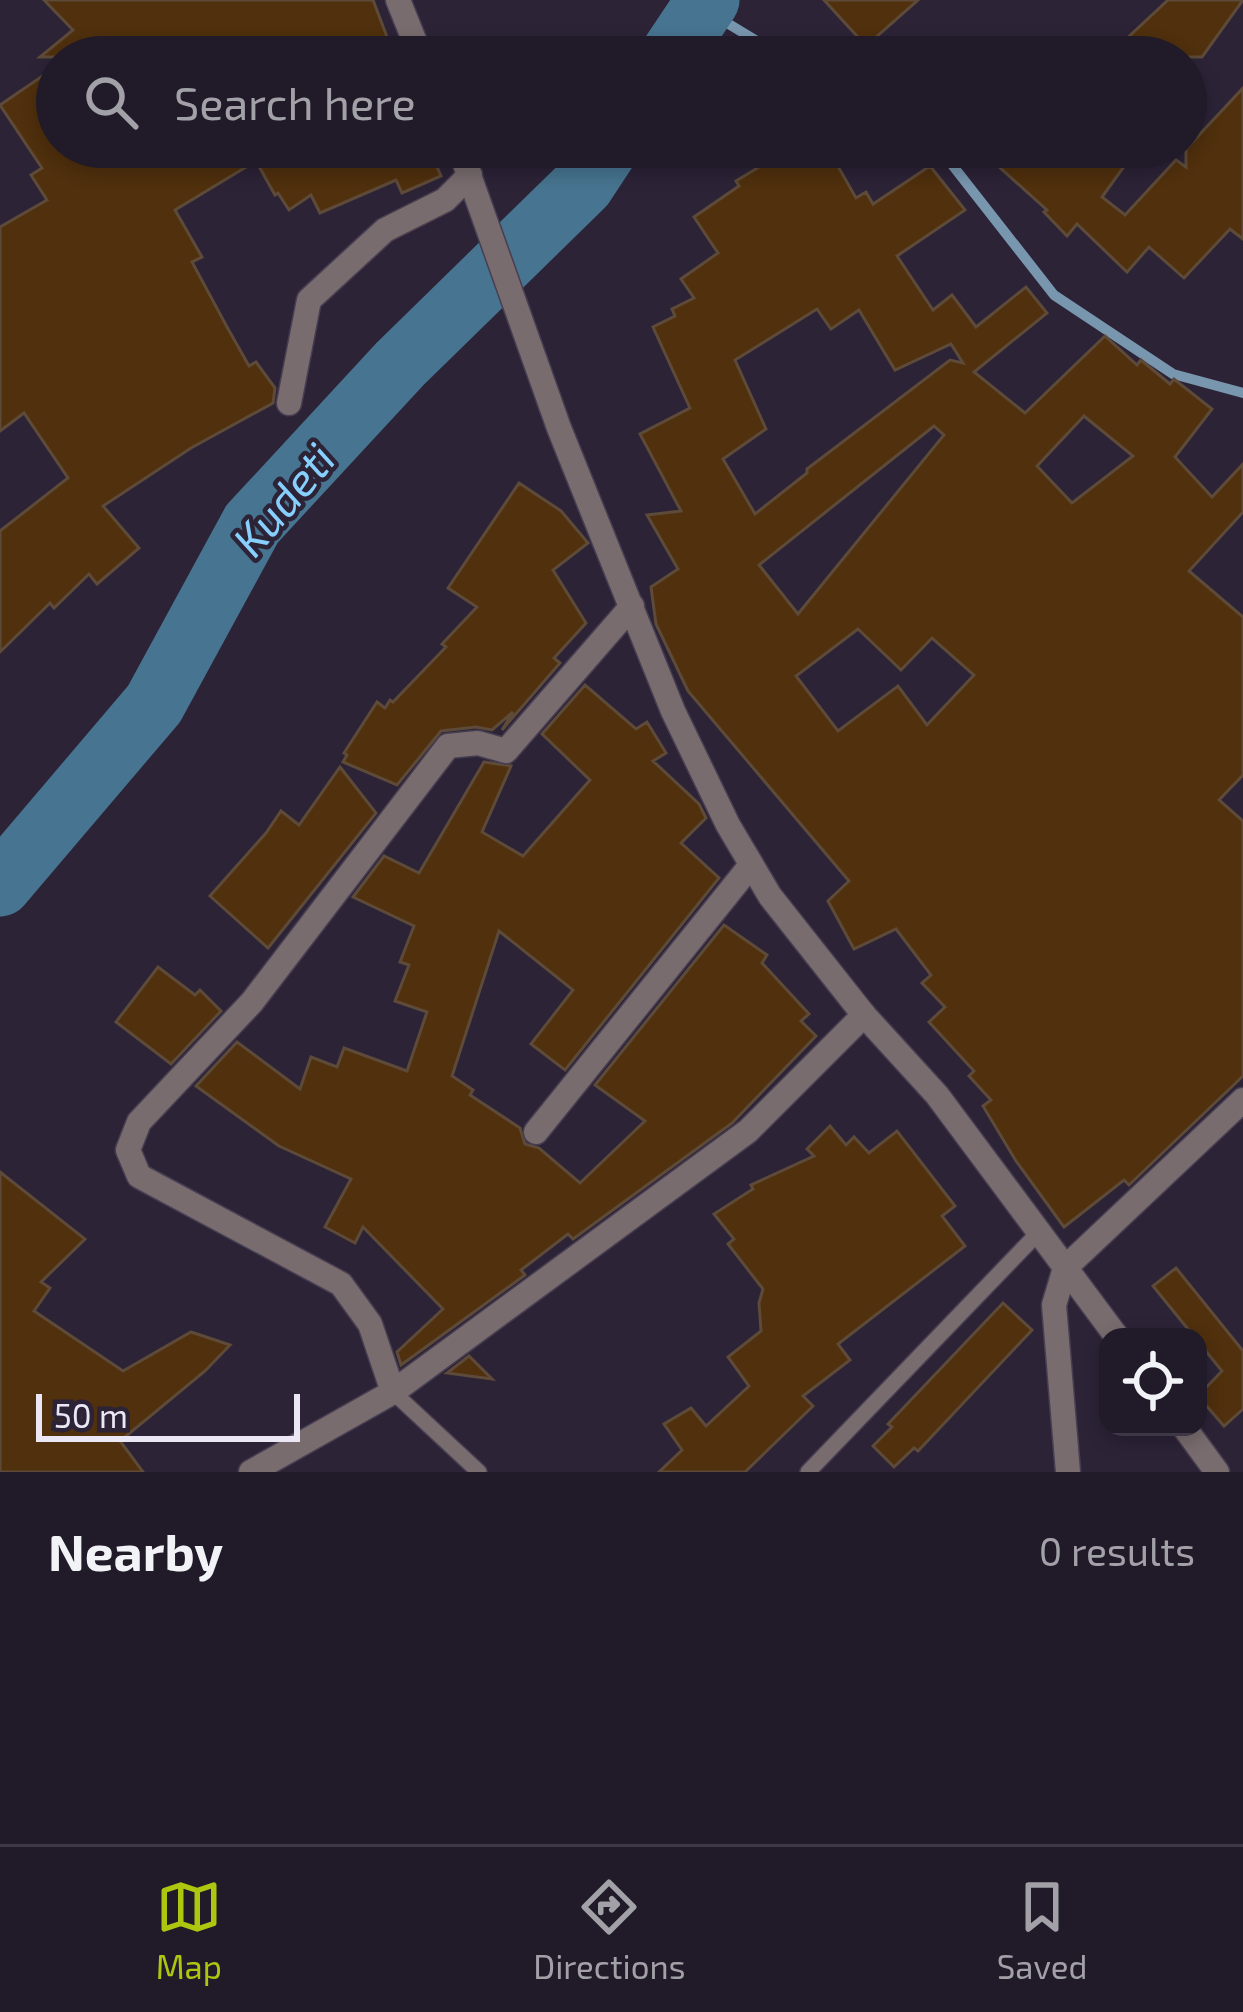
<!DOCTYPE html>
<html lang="en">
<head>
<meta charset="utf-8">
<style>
	body { margin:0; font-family:"Exo 2",sans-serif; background:#292331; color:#f1f3f6 }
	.controls { position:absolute; right:36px; bottom:36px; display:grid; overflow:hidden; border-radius:24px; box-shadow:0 6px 18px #0003 }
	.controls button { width:108px; height:108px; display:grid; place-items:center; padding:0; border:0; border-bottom:3px solid #3e3846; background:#211a29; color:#f1f3f6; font:60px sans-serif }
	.scale { position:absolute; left:36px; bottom:30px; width:264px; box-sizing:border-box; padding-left:12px; border:6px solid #ece7f4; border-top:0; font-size:33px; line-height:42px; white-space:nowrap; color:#ece7f4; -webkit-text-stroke:9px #2c2337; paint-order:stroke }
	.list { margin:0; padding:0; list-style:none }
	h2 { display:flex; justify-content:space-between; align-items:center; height:156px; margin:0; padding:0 48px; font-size:51px }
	h2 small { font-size:39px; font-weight:400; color:#a2a1a8 }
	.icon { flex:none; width:66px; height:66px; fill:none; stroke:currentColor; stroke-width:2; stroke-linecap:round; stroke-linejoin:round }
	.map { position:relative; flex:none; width:1243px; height:1472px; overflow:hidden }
	.search { position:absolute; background:#211a29; box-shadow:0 6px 18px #0003; left:36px; right:36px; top:36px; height:132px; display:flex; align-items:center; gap:30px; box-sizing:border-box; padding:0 42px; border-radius:66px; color:#a2a1a8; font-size:45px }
	.sheet { height:372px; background:#211a29 }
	nav { display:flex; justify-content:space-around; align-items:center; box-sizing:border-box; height:168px; border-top:3px solid #3e3846; background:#211a29; font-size:33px; color:#a2a1a8 }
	nav a { display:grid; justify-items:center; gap:6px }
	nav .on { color:#adc60f }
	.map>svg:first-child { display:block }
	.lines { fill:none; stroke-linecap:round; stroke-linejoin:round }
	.stream { stroke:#7896ae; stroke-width:10 }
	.river { stroke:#477490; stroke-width:63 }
	.building { fill:#50300d; stroke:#5d4a38; stroke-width:3; fill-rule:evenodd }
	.service-casing { stroke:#473e51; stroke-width:18 }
	.minor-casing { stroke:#473e51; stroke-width:27 }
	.service { stroke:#796c6f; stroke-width:15 }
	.minor { stroke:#796c6f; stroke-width:24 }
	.labels { text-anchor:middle; stroke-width:9; stroke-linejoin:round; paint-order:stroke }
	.water-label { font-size:45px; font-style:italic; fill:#87cffd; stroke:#2c2337 }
</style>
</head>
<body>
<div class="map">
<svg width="1243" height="1472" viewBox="0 0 1243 1472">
	<rect width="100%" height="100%" fill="#2c2337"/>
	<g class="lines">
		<g class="stream">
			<polyline points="704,9 783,57"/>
			<polyline points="930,147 946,157 1054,295 1173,374 1243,393"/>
		</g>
		<g class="river">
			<polyline points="670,57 708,0"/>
			<polyline points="0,885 154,704 252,524 400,364 583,185 608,147"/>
		</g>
	</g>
	<g class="building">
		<polygon points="44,0 373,0 392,50 373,57 40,57 73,30"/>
		<polygon points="824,0 918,0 866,46"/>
		<polygon points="1168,0 1243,0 1202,57 1107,57"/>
		<polygon points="57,66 57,147 104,147 112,160 134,147 303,147 312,163 341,147 428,147 441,176 402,193 396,180 320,213 311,195 289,210 278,193 275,195 256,161 175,210 202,257 192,262 227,327 249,366 256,362 275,388 273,403 191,448 103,506 139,548 97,584 89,574 54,608 50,603 0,652 0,531 68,478 24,413 0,431 0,227 47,200 31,175 42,168 0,105"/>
		<polygon points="1243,88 1243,239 1230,229 1184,278 1149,247 1127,272 1077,224 1067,236 1044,212 1047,210 977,147 1138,147 1102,197 1125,215 1176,160 1186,167 1186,149"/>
		<path d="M 792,147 L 827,147 L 856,198 L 866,192 L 873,204 L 930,166 L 965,210 L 897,256 L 933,310 L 952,295 L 976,327 L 1026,287 L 1047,313 L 974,372 L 1025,413 L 1105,336 L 1137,365 L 1141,360 L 1170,384 L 1174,379 L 1212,409 L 1175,457 L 1212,497 L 1243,464 L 1243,512 L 1189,571 L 1243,617 L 1243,775 L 1219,800 L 1243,821 L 1243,1076 L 1129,1185 L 1124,1180 L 1064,1227 L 1016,1161 L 983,1106 L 991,1100 L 969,1076 L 974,1071 L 929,1022 L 945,1007 L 922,983 L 931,975 L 896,929 L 854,949 L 828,901 L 849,881 L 688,691 L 656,624 L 651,587 L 678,569 L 647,515 L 681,511 L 640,434 L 690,408 L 653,327 L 675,316 L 672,309 L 694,298 L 681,279 L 718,253 L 694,217 L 739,186 L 736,181 ZM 817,309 L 831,329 L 859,310 L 895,370 L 951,344 L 963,363 L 950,360 L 807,469 L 807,473 L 755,514 L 723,459 L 766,429 L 735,360 ZM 1084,416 L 1133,456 L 1072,503 L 1037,466 ZM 934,426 L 944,435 L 798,614 L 759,565 ZM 858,629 L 901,670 L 932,638 L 974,675 L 927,725 L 898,686 L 838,731 L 796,676 Z"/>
		<polygon points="519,483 561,511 588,543 553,570 586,623 554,658 560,663 502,730 513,712 492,730 476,727 441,731 397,785 343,762 347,755 344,753 377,702 385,708 390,700 393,702 446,647 442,644 477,607 448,588"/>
		<polygon points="585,685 636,729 647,722 666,753 653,761 699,804 706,818 681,843 719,878 565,1070 531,1044 573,990 499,931 452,1076 473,1090 470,1095 520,1128 525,1144 539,1148 580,1183 645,1121 595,1085 724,925 767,955 762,963 809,1014 801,1021 816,1036 732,1123 573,1239 568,1234 521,1270 525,1275 401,1365 397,1352 443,1309 363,1227 355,1243 325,1227 351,1179 279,1146 196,1086 237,1042 300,1089 311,1057 337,1067 344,1048 407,1071 427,1012 395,1001 409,965 400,962 414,926 353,897 384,856 419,873 484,762 511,766 482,832 523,856 590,780 542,734"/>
		<polygon points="340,767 376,813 268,948 210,896 266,833 281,811 299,825"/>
		<polygon points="158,967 195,995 200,990 221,1011 171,1064 116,1022"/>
		<polygon points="830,1126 846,1145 854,1137 869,1153 897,1131 955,1206 942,1216 965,1246 838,1344 850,1360 803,1396 813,1406 745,1472 659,1472 682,1450 664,1424 691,1408 706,1426 749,1386 728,1357 761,1331 759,1303 763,1289 728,1244 734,1239 714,1214 753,1189 751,1185 814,1156 807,1149"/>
		<polygon points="0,1172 85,1239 41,1282 50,1288 34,1311 123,1371 191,1332 230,1345 205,1371 120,1441 143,1472 0,1472"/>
		<polygon points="1176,1268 1243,1351 1243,1409 1224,1426 1198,1396 1222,1371 1153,1286"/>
		<polygon points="1003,1303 1032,1330 918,1451 914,1448 894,1467 873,1446 892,1427 888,1424"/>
		<polygon points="469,1356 492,1379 447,1373"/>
	</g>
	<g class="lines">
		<defs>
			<g id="service">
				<polyline points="393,1392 479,1472"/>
				<polyline points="808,1472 1039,1232"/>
			</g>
			<g id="minor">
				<polyline points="398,0 421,57"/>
				<polyline points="459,147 559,428 673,711 728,825 770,896 864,1015 937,1095 1117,1337"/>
				<polyline points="289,403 309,300 385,230 445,200 470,175"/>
				<polyline points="536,1132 751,865"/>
				<polyline points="393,1392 370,1324 341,1284 139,1176 128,1150 139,1122 252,1002 448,746 478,743 506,751 632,606"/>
				<polyline points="1184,1427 1217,1472"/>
				<polyline points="251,1472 393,1392 748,1131 864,1015"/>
				<polyline points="1068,1472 1054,1305 1065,1268 1243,1100"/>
			</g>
		</defs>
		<use href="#service" class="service-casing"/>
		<use href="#minor" class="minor-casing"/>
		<use href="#service" class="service"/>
		<use href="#minor" class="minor"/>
	</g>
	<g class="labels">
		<g class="water-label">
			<text transform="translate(284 500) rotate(-50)" y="16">Kudeti</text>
		</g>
	</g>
</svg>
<div class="controls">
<button><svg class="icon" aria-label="locate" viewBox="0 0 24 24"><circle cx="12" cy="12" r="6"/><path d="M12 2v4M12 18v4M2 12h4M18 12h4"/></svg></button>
</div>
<div class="scale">50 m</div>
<div class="search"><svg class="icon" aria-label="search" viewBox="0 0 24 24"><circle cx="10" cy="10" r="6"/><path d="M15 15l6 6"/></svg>Search here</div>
</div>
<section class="sheet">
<h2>Nearby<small>0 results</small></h2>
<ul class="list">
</ul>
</section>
<nav>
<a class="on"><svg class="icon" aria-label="map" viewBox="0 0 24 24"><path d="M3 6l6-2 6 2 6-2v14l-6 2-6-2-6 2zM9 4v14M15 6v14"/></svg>Map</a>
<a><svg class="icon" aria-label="directions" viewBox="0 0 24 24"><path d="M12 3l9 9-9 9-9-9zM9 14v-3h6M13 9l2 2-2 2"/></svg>Directions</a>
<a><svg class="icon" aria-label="saved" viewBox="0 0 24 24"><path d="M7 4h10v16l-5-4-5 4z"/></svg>Saved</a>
</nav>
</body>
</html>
